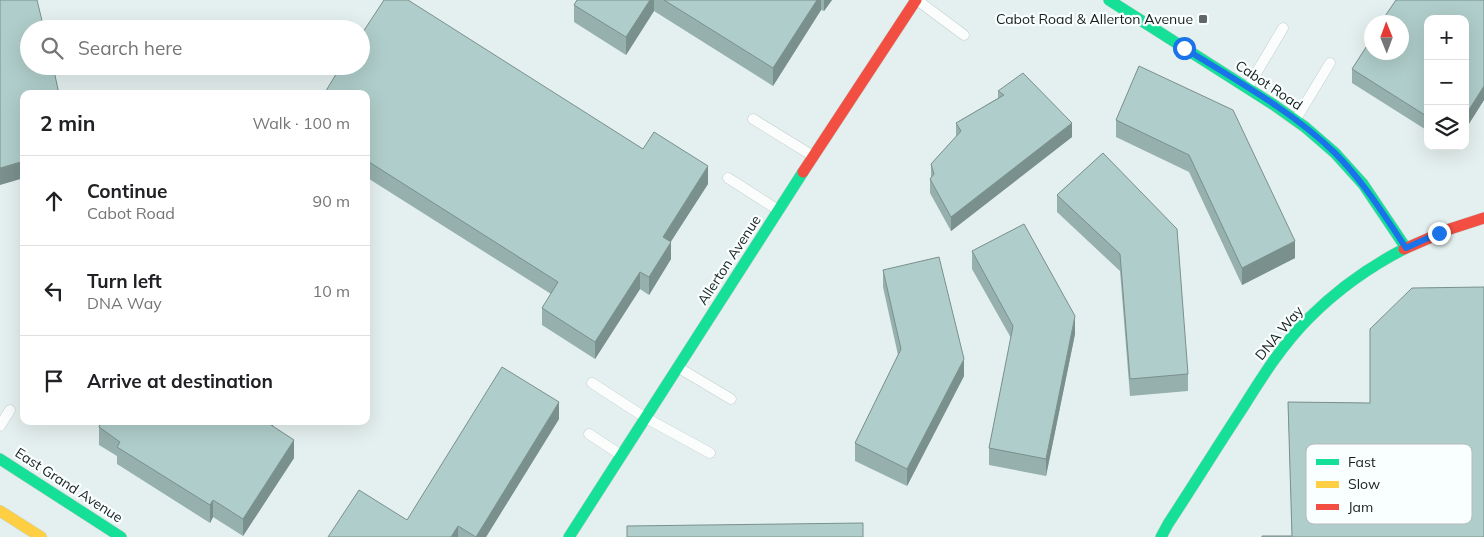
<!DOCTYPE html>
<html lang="en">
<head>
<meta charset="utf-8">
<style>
	body { margin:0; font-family:Mulish,sans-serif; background:#f6f6f6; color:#202124 }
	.controls { position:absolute; right:15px; top:15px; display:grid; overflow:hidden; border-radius:10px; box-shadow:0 5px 20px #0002 }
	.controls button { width:45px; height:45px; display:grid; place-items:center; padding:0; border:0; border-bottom:1px solid #e0e0e0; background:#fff; color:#202124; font:25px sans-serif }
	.compass { position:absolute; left:1364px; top:15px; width:45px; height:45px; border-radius:50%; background:#fff; box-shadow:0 5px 20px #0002; rotate:359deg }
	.stop { position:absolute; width:15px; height:15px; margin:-11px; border:4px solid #1a73e8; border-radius:50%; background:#fff }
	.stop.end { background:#1a73e8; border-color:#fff; box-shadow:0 1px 5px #0008 }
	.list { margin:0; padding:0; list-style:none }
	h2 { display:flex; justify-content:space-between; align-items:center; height:65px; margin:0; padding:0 20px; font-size:21px }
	h2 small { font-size:16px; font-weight:400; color:#757577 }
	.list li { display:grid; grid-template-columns:32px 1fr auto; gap:15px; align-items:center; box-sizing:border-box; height:90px; padding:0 20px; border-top:1px solid #e0e0e0 }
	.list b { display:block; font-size:19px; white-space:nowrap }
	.list p { margin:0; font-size:16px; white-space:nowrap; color:#757577 }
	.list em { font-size:16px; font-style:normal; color:#757577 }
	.icon { flex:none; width:28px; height:28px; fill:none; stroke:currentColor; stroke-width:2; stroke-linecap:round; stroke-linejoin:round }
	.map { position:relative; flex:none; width:1484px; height:537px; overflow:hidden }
	.search { position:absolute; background:#fff; box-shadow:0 5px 20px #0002; left:20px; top:20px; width:350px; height:55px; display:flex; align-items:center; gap:12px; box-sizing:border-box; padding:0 18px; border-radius:28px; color:#757577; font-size:19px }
	.panel { position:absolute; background:#fff; box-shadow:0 5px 20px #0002; left:20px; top:90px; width:350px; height:335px; border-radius:10px }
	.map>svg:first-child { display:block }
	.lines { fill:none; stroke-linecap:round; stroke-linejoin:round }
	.lane-casing { stroke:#c3cecc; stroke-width:11 }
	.fast-casing { stroke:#c3cecc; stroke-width:12 }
	.slow-casing { stroke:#c3cecc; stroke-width:12 }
	.jam-casing { stroke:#c3cecc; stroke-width:12 }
	.lane { stroke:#fbfdfd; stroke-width:10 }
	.fast { stroke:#16e098; stroke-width:11 }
	.slow { stroke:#ffcf43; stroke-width:11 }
	.jam { stroke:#f24e42; stroke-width:11 }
	.wall { fill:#96b0ae }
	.shaded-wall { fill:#7a908d }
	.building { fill:#afcdca; stroke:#7a908d }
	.route { stroke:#1a73e8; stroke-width:6 }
	.poi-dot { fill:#5f6867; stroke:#f9fefe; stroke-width:2 }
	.labels { text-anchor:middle; stroke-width:4.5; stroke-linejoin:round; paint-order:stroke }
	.poi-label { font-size:14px; fill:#171f1e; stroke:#f9fefe; text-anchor:end }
	.street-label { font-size:14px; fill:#171f1e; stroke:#f9fefe }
	.key { fill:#f9fefe; stroke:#b5bbbb; stroke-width:1 }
	.key-label { font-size:14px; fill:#171f1e }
</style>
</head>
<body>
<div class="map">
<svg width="1484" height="537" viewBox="0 0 1484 537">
	<rect width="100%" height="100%" fill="#e4f0ef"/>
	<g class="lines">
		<defs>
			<g id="lane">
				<polyline points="917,0 964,35"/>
				<polyline points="1248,87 1283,28"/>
				<polyline points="753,119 813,156"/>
				<polyline points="1296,119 1330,63"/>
				<polyline points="728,178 778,210"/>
				<polyline points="679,368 731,399"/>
				<polyline points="592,383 646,418 710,453"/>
				<polyline points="0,426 10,410"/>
				<polyline points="589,434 621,455"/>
			</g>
			<g id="fast">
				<polyline points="1109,0 1274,105 1305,127 1335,153 1363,184 1406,248"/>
				<polyline points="0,459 121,537"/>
				<polyline points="569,537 803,172"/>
				<path d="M 1161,537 L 1168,524 C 1193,486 1217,447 1242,409 C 1262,377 1282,345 1309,318 C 1337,290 1369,267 1404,249"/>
			</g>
			<polyline id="slow" points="0,511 41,537"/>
			<g id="jam">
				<polyline points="803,172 916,0"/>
				<polyline points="1404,249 1450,229 1484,218"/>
			</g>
		</defs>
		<use href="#lane" class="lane-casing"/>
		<use href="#fast" class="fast-casing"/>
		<use href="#slow" class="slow-casing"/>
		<use href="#jam" class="jam-casing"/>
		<use href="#lane" class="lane"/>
		<use href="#fast" class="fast"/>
		<use href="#slow" class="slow"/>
		<use href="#jam" class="jam"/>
	</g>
	<g class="wall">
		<polygon points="577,0 832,0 824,11 821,10 773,86 654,11 626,55 574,22 574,5"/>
		<polygon points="1396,0 1484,0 1484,100 1465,130 1465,19 1428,19 1428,131 1352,83 1352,69 1372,38 1372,52 1402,52 1402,22 1381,22"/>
		<polygon points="1139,66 1295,258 1242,285 1189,172 1116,137 1116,120"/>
		<polygon points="998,91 1072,137 951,231 930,193 930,179 931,177 931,164 956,137 956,123 998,98"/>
		<polygon points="366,94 643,149 708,184 670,242 671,259 649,295 640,289 595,359 542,325 542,308 551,294 366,177"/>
		<polygon points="1103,153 1188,374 1188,391 1130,396 1120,271 1057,212 1057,195"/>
		<polygon points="972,251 1075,334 1046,476 989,465 989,448 1011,338 972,269"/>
		<polygon points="883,270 964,376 907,486 855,461 855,443 898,355 883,287"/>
		<polygon points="1484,287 1292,536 1288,402 1370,403"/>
		<polygon points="559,419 486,537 328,537 407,520"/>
		<polygon points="101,421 276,421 272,427 294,458 243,536 213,517 210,523 117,464 117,456 99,445 99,427"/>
	</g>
	<g class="shaded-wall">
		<polygon points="650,0 654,0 654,11 626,55 626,37"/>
		<polygon points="817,0 821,0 821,10 773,86 773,68"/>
		<polygon points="824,0 832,0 824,11"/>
		<polygon points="1484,86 1484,100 1465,130 1465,116"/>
		<polygon points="1072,123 1072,137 951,231 951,217"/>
		<polygon points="24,161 24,178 0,185 0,168"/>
		<polygon points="708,166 708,184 663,254 663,237"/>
		<polygon points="1295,241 1295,258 1242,285 1242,268"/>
		<polygon points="671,242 671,259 649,295 649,277"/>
		<polygon points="640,272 640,289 595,359 595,342"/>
		<polygon points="1075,316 1075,334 1046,476 1046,459"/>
		<polygon points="964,359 964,376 907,486 907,469"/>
		<polygon points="559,402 559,419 486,537 476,537"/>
		<polygon points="265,421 276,421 264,439"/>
		<polygon points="294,440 294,458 243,536 243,519"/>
		<polygon points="213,500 213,517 210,523 210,505"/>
		<polygon points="458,526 458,537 451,537"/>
	</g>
	<g class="building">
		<polygon points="0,0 37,0 44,29 29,29 29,66 53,66 59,94 24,94 24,161 0,168"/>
		<polygon points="384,0 408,0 643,149 654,132 708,166 663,237 671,242 649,277 640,272 595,342 542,308 558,282 366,160 366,94 324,94 341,66 361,66 361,35"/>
		<polygon points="577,0 650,0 626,37 574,5"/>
		<polygon points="664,0 817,0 773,68"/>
		<polygon points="1396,0 1484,0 1484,86 1465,116 1465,19 1428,19 1428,117 1352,69 1372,38 1372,52 1402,52 1402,22 1381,22"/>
		<polygon points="1139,66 1233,110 1295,241 1242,268 1189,155 1116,120"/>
		<polygon points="1023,73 1072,123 951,217 930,179 934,174 931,164 961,131 956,123 1004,95 998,91"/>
		<polygon points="1103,153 1177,229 1188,374 1130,379 1120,254 1057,195"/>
		<polygon points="1024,224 1075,316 1046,459 989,448 1013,326 972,251"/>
		<polygon points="939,257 964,359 907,469 855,443 901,349 883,270"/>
		<polygon points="1484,287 1484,537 1262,537 1262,536 1292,536 1288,402 1370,403 1370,329 1412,288"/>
		<polygon points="502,367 559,402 476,537 458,526 451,537 328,537 359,490 407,520"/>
		<polygon points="101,421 265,421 294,440 243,519 213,500 210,505 117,447 120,442 99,427"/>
		<polygon points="863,523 863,537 627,537 627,526"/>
	</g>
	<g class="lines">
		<path class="route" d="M 1184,48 C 1235,80 1291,110 1335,153 C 1363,181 1384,215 1406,248 L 1439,233"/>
	</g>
	<rect class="poi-dot" x="1198" y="14" width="10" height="10" rx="2.5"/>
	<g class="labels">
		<g class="poi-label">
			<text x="1193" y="24">Cabot Road &amp; Allerton Avenue</text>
		</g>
		<g class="street-label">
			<text transform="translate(1269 85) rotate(34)" y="5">Cabot Road</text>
			<text transform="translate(729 260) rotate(-57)" y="5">Allerton Avenue</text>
			<text transform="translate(1279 333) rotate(-50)" y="5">DNA Way</text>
			<text transform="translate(69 485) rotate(33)" y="5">East Grand Avenue</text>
		</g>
	</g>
	<rect x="1306" y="444" width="166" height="80" rx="8" class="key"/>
	<rect x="1316" y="459" width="23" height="6" fill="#16e098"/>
	<rect x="1316" y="481" width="23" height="7" fill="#ffcf43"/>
	<rect x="1316" y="504" width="23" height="6" fill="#f24e42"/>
	<g class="key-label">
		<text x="1348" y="467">Fast</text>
		<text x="1348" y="489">Slow</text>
		<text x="1348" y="512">Jam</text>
	</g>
</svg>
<div class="controls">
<button>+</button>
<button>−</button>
<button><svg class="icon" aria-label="layers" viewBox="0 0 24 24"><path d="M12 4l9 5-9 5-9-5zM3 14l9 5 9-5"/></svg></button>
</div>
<svg class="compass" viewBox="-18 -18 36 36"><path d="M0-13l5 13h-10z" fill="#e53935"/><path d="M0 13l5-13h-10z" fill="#757577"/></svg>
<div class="stop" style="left:1184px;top:48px"></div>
<div class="stop end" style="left:1439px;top:233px"></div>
<div class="search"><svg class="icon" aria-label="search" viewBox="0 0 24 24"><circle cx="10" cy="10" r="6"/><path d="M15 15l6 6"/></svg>Search here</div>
<section class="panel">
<h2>2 min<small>Walk · 100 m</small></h2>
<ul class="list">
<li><svg class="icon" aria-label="ahead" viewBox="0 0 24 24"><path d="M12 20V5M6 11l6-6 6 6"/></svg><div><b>Continue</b><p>Cabot Road</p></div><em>90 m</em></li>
<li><svg class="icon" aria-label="left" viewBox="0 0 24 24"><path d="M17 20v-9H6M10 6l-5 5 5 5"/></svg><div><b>Turn left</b><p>DNA Way</p></div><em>10 m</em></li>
<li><svg class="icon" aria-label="arrive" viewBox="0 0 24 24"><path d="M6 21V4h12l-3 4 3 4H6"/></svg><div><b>Arrive at destination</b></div></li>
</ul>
</section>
</div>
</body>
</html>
